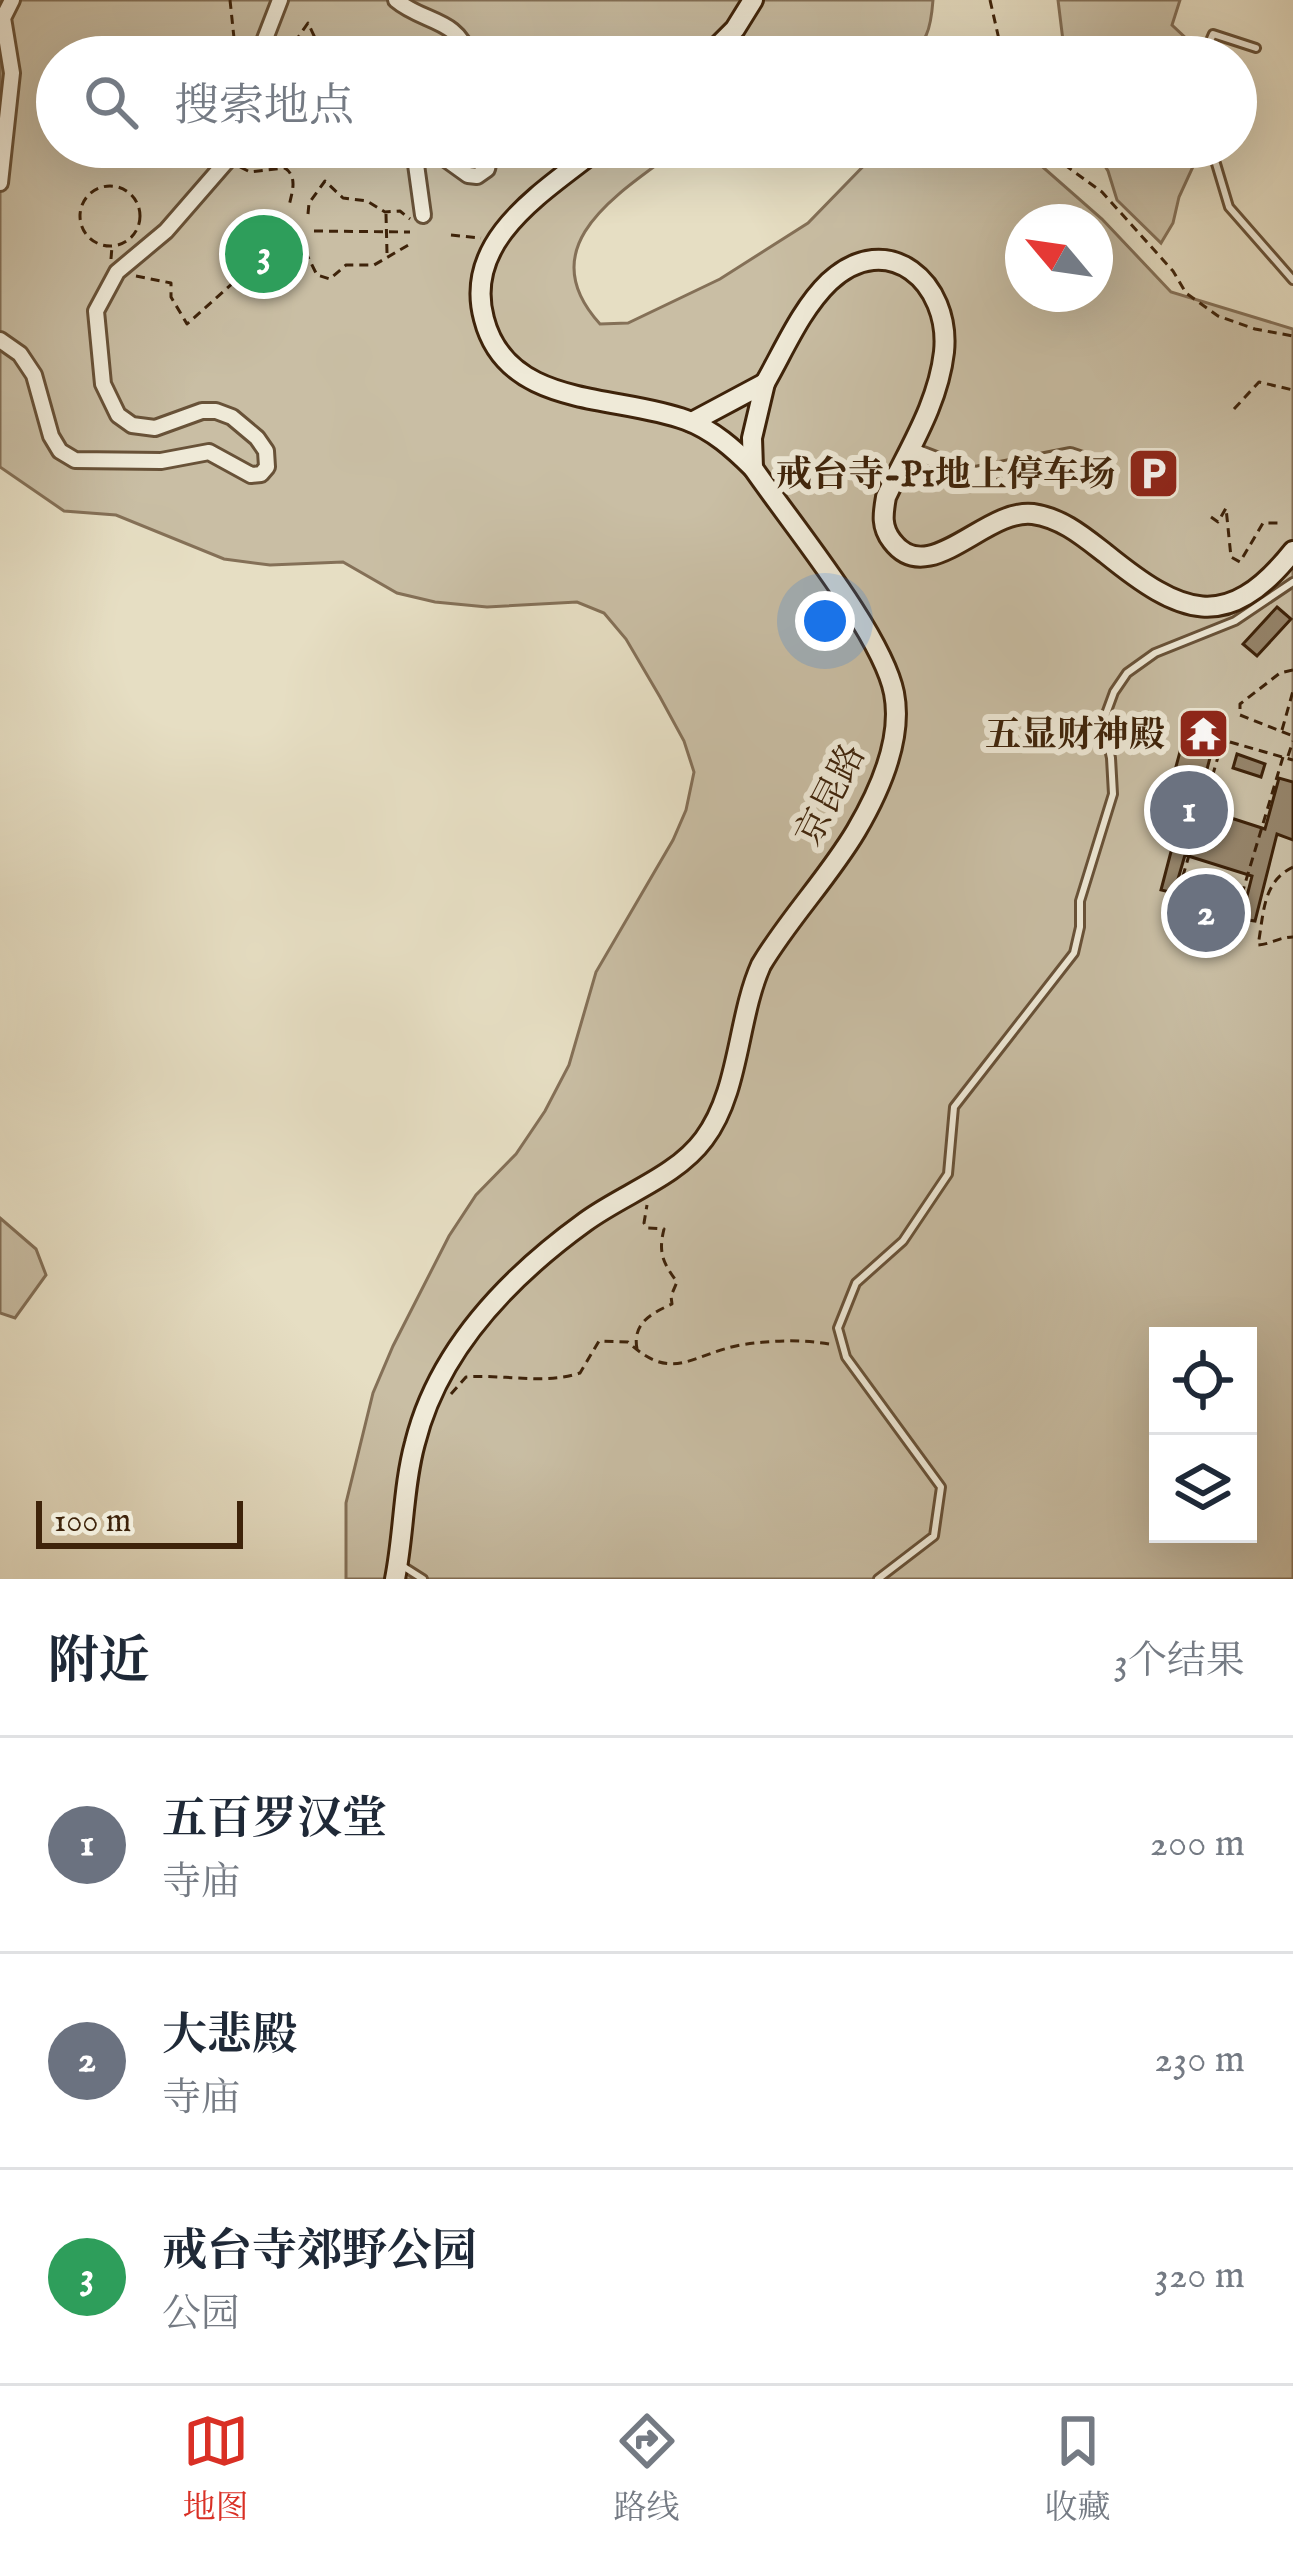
<!DOCTYPE html>
<html lang="zh">
<head>
<meta charset="utf-8">
<style>
	body { margin:0; font-family:"IM FELL English","Noto Serif SC",serif; background:#f2f2f3; color:#1f2937 }
	.controls { position:absolute; right:36px; bottom:36px; display:grid; overflow:hidden; border-radius:0px; box-shadow:0 12px 48px #0002 }
	.controls button { width:108px; height:108px; display:grid; place-items:center; padding:0; border:0; border-bottom:3px solid #e0e1e3; background:#fff; color:#1f2937; font:60px sans-serif }
	.compass { position:absolute; left:1005px; top:204px; width:108px; height:108px; border-radius:50%; background:#fff; box-shadow:0 12px 48px #0002; rotate:299deg }
	.scale { position:absolute; left:36px; bottom:30px; width:207px; box-sizing:border-box; padding-left:12px; border:6px solid #3e230a; border-top:0; font-size:33px; line-height:42px; white-space:nowrap; color:#3e230a; -webkit-text-stroke:9px #efead8; paint-order:stroke }
	.you { position:absolute; left:825px; top:621px; width:42px; height:42px; margin:-30px; border:9px solid #fff; border-radius:50%; background:#1a73e8; box-shadow:0 0 0 18px #1a73e833 }
	.badge { display:grid; place-items:center; width:78px; height:78px; border-radius:50%; background:#d93025; color:#fff; font-size:39px; font-weight:700 }
	.pin { position:absolute; translate:-50% -50%; border:6px solid #fff; box-shadow:0 3px 12px #0006 }
	.list { margin:0; padding:0; list-style:none }
	h2 { display:flex; justify-content:space-between; align-items:center; height:156px; margin:0; padding:0 48px; font-size:51px }
	h2 small { font-size:39px; font-weight:400; color:#747a83 }
	.list li { display:grid; grid-template-columns:78px 1fr auto; gap:36px; align-items:center; box-sizing:border-box; height:216px; padding:0 48px; border-top:3px solid #e0e1e3 }
	.list b { display:block; font-size:45px; white-space:nowrap }
	.list p { margin:0; font-size:39px; white-space:nowrap; color:#747a83 }
	.list em { font-size:39px; font-style:normal; color:#747a83 }
	.icon { flex:none; width:66px; height:66px; fill:none; stroke:currentColor; stroke-width:2; stroke-linecap:round; stroke-linejoin:round }
	.map { position:relative; flex:none; width:1293px; height:1579px; overflow:hidden }
	.search { position:absolute; background:#fff; box-shadow:0 12px 48px #0002; left:36px; right:36px; top:36px; height:132px; display:flex; align-items:center; gap:30px; box-sizing:border-box; padding:0 42px; border-radius:66px; color:#747a83; font-size:45px }
	.sheet { height:804px; background:#fff }
	nav { display:flex; justify-content:space-around; align-items:center; box-sizing:border-box; height:168px; border-top:3px solid #e0e1e3; background:#fff; font-size:33px; color:#747a83 }
	nav a { display:grid; justify-items:center; gap:6px }
	nav .on { color:#d93025 }
	.map>svg:first-child { display:block }
	.green { fill:#c9bea4; stroke:#847057; stroke-width:3; fill-rule:evenodd }
	.building { fill:#95846a; stroke:#3e230a; stroke-width:3 }
	.lines { fill:none; stroke-linecap:round; stroke-linejoin:round }
	.lane-casing { stroke:#685238; stroke-width:12 }
	.street-casing { stroke:#685238; stroke-width:20 }
	.secondary-casing { stroke:#3e230a; stroke-width:24 }
	.path { stroke:#3e230a; stroke-width:3; stroke-dasharray:9 6; stroke-linecap:butt }
	.lane { stroke:#efead8; stroke-width:6 }
	.street { stroke:#efead8; stroke-width:14 }
	.secondary { stroke:#efead8; stroke-width:18 }
	.labels { text-anchor:middle; stroke-width:12; stroke-linejoin:round; paint-order:stroke }
	.poi-label { font-size:36px; font-weight:bold; fill:#3e230a; stroke:#efead8; text-anchor:end }
	.street-label { font-size:36px; fill:#3e230a; stroke:#efead8 }
</style>
</head>
<body>
<div class="map">
<svg width="1293" height="1579" viewBox="0 0 1293 1579">
	<rect width="100%" height="100%" fill="#e6dec3"/>
	<filter id="stains"><feTurbulence type="fractalNoise" baseFrequency=".00167" numOctaves="4"/><feColorMatrix values="0 0 0 0 .2 0 0 0 0 .09 0 0 0 0 .02 0 0 0 .5 -.17"/></filter>
	<radialGradient id="worn" r=".72"><stop offset=".6" stop-color="#630" stop-opacity="0"/><stop offset="1" stop-color="#630" stop-opacity=".3"/></radialGradient>
	<g class="green">
		<path d="M 0,0 L 933,0 C 931,27 928,48 899,57 L 57,57 L 57,147 L 681,147 C 621,192 528,245 600,324 L 628,323 L 720,279 L 808,223 L 882,147 L 1020,147 L 1102,219 L 1171,292 L 1293,329 L 1293,1579 L 346,1579 L 346,1503 L 373,1393 L 393,1346 L 449,1236 L 476,1195 L 516,1154 L 545,1111 L 569,1065 L 596,972 L 673,840 L 686,810 L 694,772 L 684,741 L 660,697 L 626,639 L 604,613 L 577,602 L 487,607 L 435,602 L 397,593 L 343,562 L 270,565 L 224,559 L 116,515 L 64,511 L 0,467 ZM 1023,222 L 1095,222 L 1095,294 L 1023,294 ZM 1158,1336 L 1248,1336 L 1248,1534 L 1158,1534 Z"/>
		<polygon points="1058,0 1180,0 1172,25 1206,57 1065,57"/>
		<polygon points="1093,147 1202,147 1179,197 1173,223 1161,243 1117,200 1108,171"/>
		<polygon points="0,1218 36,1249 46,1275 15,1318 0,1313"/>
	</g>
	<g class="building">
		<polygon points="1277,607 1291,619 1257,656 1243,644"/>
		<polygon points="1200,723 1212,727 1204,752 1211,754 1197,807 1265,829 1279,778 1293,782 1293,840 1277,834 1255,921 1248,920 1244,933 1167,908 1172,895 1242,916 1252,876 1185,855 1174,893 1161,890 1190,779 1174,774 1181,748 1192,751"/>
		<polygon points="1237,754 1265,764 1261,777 1233,768"/>
	</g>
	<g class="lines">
		<defs>
			<g id="lane">
				<polyline points="1203,57 1213,34 1256,48"/>
				<polyline points="1211,147 1229,207 1293,280"/>
				<polyline points="401,1565 423,1579"/>
				<polyline points="878,1579 934,1536 941,1487 846,1357 838,1328 856,1283 903,1241 948,1174 954,1107 1074,953 1080,927 1080,901 1113,794 1111,758 1103,722 1114,692 1127,673 1155,653 1235,621 1293,582"/>
			</g>
			<g id="street">
				<path d="M 396,0 C 423,23 458,18 469,57"/>
				<polyline points="258,57 280,0"/>
				<polyline points="418,147 414,150 423,215"/>
				<polyline points="429,147 468,175 477,176 487,169 492,147"/>
				<polyline points="0,183 12,73 3,18 12,0"/>
				<polyline points="0,340 20,354 34,375 51,436 60,451 75,460 161,461 209,452 251,475 261,474 267,467 266,451 257,438 232,417 216,411 202,411 155,428 132,425 118,415 103,384 96,311 117,272 166,231 239,147"/>
				<polyline points="910,450 975,475 1070,456 1085,461"/>
			</g>
			<g id="secondary">
				<polyline points="707,57 735,29 753,0"/>
				<path d="M 765,383 C 784,350 801,309 829,282 C 888,227 951,283 944,352 C 938,405 908,450 886,497 C 883,514 881,527 892,541 C 929,590 985,508 1033,514 C 1062,518 1084,537 1106,554 C 1180,614 1226,635 1293,551"/>
				<polyline points="692,422 765,383 752,438 753,468"/>
				<path d="M 395,1579 C 404,1534 403,1487 415,1443 C 438,1350 509,1277 585,1222 C 623,1194 676,1177 704,1139 C 740,1091 737,1019 761,965 C 789,918 828,878 856,831 C 879,792 903,739 894,693 C 882,633 790,522 753,468 C 734,449 713,430 686,420 C 616,394 507,409 484,319 C 462,238 547,190 600,147"/>
			</g>
		</defs>
		<use href="#lane" class="lane-casing"/>
		<use href="#street" class="street-casing"/>
		<use href="#secondary" class="secondary-casing"/>
		<g class="path">
			<polyline points="230,0 236,57"/>
			<polyline points="990,0 1003,57"/>
			<polyline points="290,57 294,43 308,23 324,57"/>
			<polyline points="1040,147 1102,192 1173,271 1186,293 1218,316 1255,329 1293,336"/>
			<path d="M 240,167 L 250,172 L 285,168 C 298,177 292,192 289,206"/>
			<circle cx="110" cy="216" r="30"/>
			<polyline points="308,214 309,203 325,181 343,198 367,201 385,212 400,211 410,219"/>
			<polyline points="386,214 387,253"/>
			<polyline points="314,231 410,232"/>
			<polyline points="451,235 481,238"/>
			<polyline points="305,251 317,275 330,279 346,265 374,265 412,243"/>
			<polyline points="111,259 112,246"/>
			<polyline points="136,276 171,283 171,297 187,324 235,281 238,229 266,231"/>
			<polyline points="1234,409 1259,382 1293,390"/>
			<polyline points="1211,517 1218,522 1226,508 1231,557 1240,562 1263,523 1282,523"/>
			<polyline points="1293,670 1280,673 1240,704 1240,715 1293,736"/>
			<polyline points="1282,730 1293,691"/>
			<polyline points="1288,756 1293,741"/>
			<polyline points="1283,757 1241,897 1182,879 1223,740 1293,760"/>
			<path d="M 1293,867 C 1262,882 1264,914 1258,945 C 1272,944 1279,937 1293,937"/>
			<path d="M 637,1349 C 632,1323 652,1313 672,1304 L 671,1296 L 677,1282 C 663,1263 658,1253 664,1229 L 647,1228 L 644,1223 L 647,1205"/>
			<path d="M 451,1394 L 466,1377 C 504,1374 545,1385 580,1373 L 599,1341 L 628,1342 C 673,1384 691,1354 741,1345 C 772,1340 803,1339 834,1345"/>
		</g>
		<use href="#lane" class="lane"/>
		<use href="#street" class="street"/>
		<use href="#secondary" class="secondary"/>
	</g>
	<defs>
		<symbol id="parking-square" viewBox="-11 -11 22 22"><rect x="-9" y="-9" width="18" height="18" rx="4" fill="#8f2418" stroke="#efead8"/><path d="M-3.5-5.5H1a3.5 3.5 0 0 1 0 7H-1V5.5H-3.5ZM-1-3.4V-.6H.8a1.4 1.4 0 0 0 0-2.8Z" fill="#fff"/></symbol>
		<symbol id="temple-square" viewBox="-11 -11 22 22"><rect x="-9" y="-9" width="18" height="18" rx="4" fill="#8f2418" stroke="#efead8"/><path d="M0-6L5-2H3V0L6.5 2.5H4V6H1.5V3h-3V6H-4V2.5H-6.5L-3 0V-2H-5Z" fill="#fff"/></symbol>
	</defs>
	<g fill-rule="evenodd">
		<use href="#parking-square" x="1124" y="444" width="59" height="59"/>
		<use href="#temple-square" x="1174" y="704" width="59" height="59"/>
	</g>
	<g class="labels">
		<g class="poi-label">
			<text x="1115" y="486">戒台寺-P1地上停车场</text>
			<text x="1165" y="746">五显财神殿</text>
		</g>
		<g class="street-label">
			<text transform="translate(829 794) rotate(-63)" y="13">京昆路</text>
		</g>
	</g>
	<rect width="100%" height="100%" filter="url(#stains)"/>
	<rect width="100%" height="100%" fill="url(#worn)"/>
</svg>
<div class="controls">
<button><svg class="icon" aria-label="locate" viewBox="0 0 24 24"><circle cx="12" cy="12" r="6"/><path d="M12 2v4M12 18v4M2 12h4M18 12h4"/></svg></button>
<button><svg class="icon" aria-label="layers" viewBox="0 0 24 24"><path d="M12 4l9 5-9 5-9-5zM3 14l9 5 9-5"/></svg></button>
</div>
<svg class="compass" viewBox="-18 -18 36 36"><path d="M0-13l5 13h-10z" fill="#e53935"/><path d="M0 13l5-13h-10z" fill="#747a83"/></svg>
<div class="scale">100 m</div>
<div class="you"></div>
<div class="pin badge" style="left:1189px;top:810px;background:#6b7280">1</div>
<div class="pin badge" style="left:1206px;top:913px;background:#6b7280">2</div>
<div class="pin badge" style="left:264px;top:254px;background:#2e9e5b">3</div>
<div class="search"><svg class="icon" aria-label="search" viewBox="0 0 24 24"><circle cx="10" cy="10" r="6"/><path d="M15 15l6 6"/></svg>搜索地点</div>
</div>
<section class="sheet">
<h2>附近<small>3个结果</small></h2>
<ul class="list">
<li><span class="badge" style="background:#6b7280">1</span><div><b>五百罗汉堂</b><p>寺庙</p></div><em>200 m</em></li>
<li><span class="badge" style="background:#6b7280">2</span><div><b>大悲殿</b><p>寺庙</p></div><em>230 m</em></li>
<li><span class="badge" style="background:#2e9e5b">3</span><div><b>戒台寺郊野公园</b><p>公园</p></div><em>320 m</em></li>
</ul>
</section>
<nav>
<a class="on"><svg class="icon" aria-label="map" viewBox="0 0 24 24"><path d="M3 6l6-2 6 2 6-2v14l-6 2-6-2-6 2zM9 4v14M15 6v14"/></svg>地图</a>
<a><svg class="icon" aria-label="directions" viewBox="0 0 24 24"><path d="M12 3l9 9-9 9-9-9zM9 14v-3h6M13 9l2 2-2 2"/></svg>路线</a>
<a><svg class="icon" aria-label="saved" viewBox="0 0 24 24"><path d="M7 4h10v16l-5-4-5 4z"/></svg>收藏</a>
</nav>
</body>
</html>
